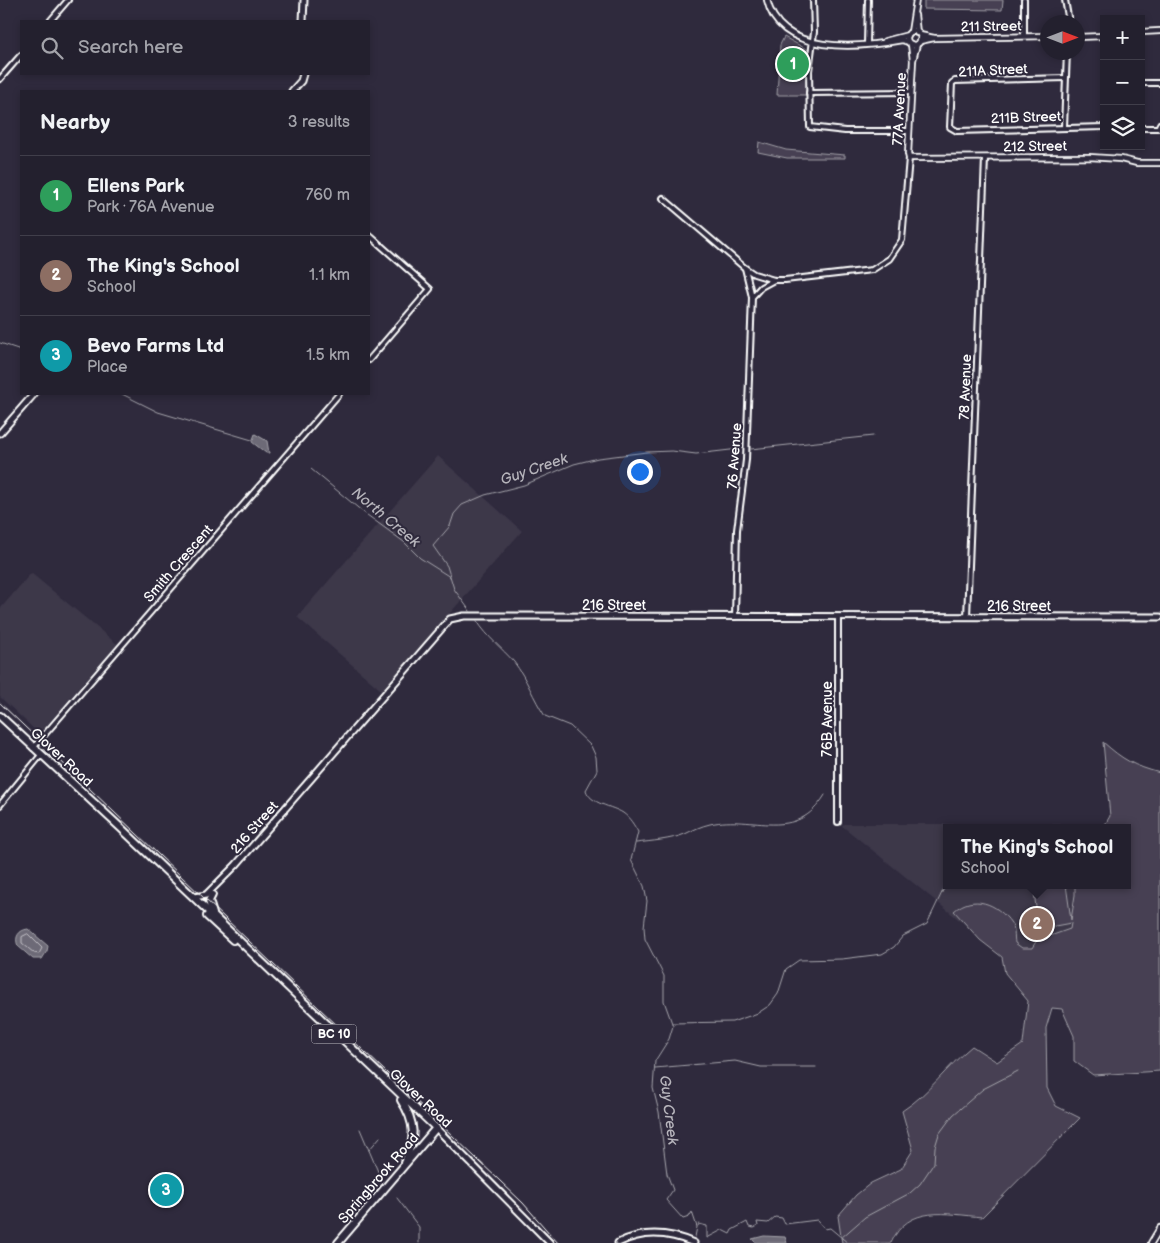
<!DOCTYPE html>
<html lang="en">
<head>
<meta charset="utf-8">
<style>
	body { margin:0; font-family:"Balsamiq Sans",sans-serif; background:#2b2836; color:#f1f3f6 }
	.controls { position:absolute; right:15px; top:15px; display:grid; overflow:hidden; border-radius:0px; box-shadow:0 2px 8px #0003 }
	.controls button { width:45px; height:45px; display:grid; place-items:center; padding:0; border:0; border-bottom:1px solid #403e4a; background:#23202e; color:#f1f3f6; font:25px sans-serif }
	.compass { position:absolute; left:1040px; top:15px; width:45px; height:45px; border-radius:50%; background:#23202e; box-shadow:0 2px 8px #0003; rotate:90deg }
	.you { position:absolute; left:639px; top:471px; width:18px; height:18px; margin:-12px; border:4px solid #fff; border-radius:50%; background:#1a73e8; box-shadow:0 0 0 8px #1a73e833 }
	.badge { display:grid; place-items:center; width:32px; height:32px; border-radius:50%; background:#ea580c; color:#fff; font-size:16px; font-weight:700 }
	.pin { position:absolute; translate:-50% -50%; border:2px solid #fff; box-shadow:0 1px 5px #0006 }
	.popup { position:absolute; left:943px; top:824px; width:188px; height:65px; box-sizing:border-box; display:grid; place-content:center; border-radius:0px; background:#23202e; filter:drop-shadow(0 1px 4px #0005); font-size:16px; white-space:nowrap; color:#a3a3aa }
	.popup b { font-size:19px; color:#f1f3f6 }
	.popup::after { content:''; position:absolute; left:50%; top:100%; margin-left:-10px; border:10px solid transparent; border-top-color:#23202e }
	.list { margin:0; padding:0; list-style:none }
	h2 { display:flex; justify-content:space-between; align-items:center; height:65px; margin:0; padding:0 20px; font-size:21px }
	h2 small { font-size:16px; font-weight:400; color:#a3a3aa }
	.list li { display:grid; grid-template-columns:32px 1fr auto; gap:15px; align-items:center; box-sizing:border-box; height:80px; padding:0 20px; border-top:1px solid #403e4a }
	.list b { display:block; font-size:19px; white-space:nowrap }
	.list p { margin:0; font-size:16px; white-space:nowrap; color:#a3a3aa }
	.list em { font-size:16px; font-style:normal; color:#a3a3aa }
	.icon { flex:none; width:28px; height:28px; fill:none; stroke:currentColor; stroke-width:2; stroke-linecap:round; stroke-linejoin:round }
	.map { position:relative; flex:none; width:1160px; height:1243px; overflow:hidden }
	.search { position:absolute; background:#23202e; box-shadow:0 2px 8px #0003; left:20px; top:20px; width:350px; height:55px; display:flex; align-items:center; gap:12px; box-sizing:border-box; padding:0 18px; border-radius:0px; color:#a3a3aa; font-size:19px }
	.panel { position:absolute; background:#23202e; box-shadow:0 2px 8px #0003; left:20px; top:90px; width:350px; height:305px; border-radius:0px }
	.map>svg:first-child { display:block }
	.built { fill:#3c3749 }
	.green { fill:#464152; stroke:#a2a0a8 }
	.water { fill:#6d6a77; stroke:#a7a6ad }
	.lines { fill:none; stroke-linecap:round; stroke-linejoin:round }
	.shore { stroke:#c5c3c9; stroke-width:1 }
	.stream { stroke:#a7a6ad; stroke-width:1 }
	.minor-casing { stroke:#fff; stroke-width:8 }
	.tertiary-casing { stroke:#fff; stroke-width:8 }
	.secondary-casing { stroke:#fff; stroke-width:9 }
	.trunk-casing { stroke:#fff; stroke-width:10 }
	.minor { stroke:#2f2a3d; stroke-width:4 }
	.tertiary { stroke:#2f2a3d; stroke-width:4.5 }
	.secondary { stroke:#2f2a3d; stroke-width:5 }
	.trunk { stroke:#2f2a3d; stroke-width:6 }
	.rail { stroke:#fff; stroke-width:1 }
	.labels { text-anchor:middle; stroke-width:4; stroke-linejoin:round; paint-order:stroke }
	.shield { fill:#2f2a3d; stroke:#c1bfc5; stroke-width:1 }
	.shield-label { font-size:12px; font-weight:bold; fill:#fff }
	.street-label { font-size:14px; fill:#fff; stroke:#2f2a3d }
	.water-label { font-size:15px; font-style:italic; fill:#b6b4bb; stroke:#2f2a3d }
</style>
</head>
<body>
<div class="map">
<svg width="1160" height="1243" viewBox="0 0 1160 1243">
	<rect width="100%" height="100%" fill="#2f2a3d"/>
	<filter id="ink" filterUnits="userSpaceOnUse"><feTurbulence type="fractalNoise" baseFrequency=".02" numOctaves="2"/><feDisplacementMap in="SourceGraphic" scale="10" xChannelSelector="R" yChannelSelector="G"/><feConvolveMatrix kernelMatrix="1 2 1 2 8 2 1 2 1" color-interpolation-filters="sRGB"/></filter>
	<g filter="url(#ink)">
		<g class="built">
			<polygon points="438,456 522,531 382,691 297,617"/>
			<polygon points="31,573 117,644 39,734 0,697 0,609"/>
			<polygon points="845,824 1108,824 1108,828 947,828 947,885 1110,885 1070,1009 841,825"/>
		</g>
		<g class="green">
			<polygon points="924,0 1003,0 1002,10 924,9"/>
			<polygon points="784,37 808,50 806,95 777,95 780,45"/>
			<polygon points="759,142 786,150 845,155 845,158 787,158 758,152"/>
			<path d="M 1103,742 C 1123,760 1134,766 1160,773 L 1160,1071 L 1093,1075 L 1074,1061 L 1074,1036 L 1062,1009 L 1052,1008 L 1046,1028 L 1047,1088 L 1056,1106 L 1080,1118 L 982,1217 C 947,1214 908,1204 891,1243 L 842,1243 L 838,1216 L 856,1195 L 871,1183 L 901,1169 L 913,1150 L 902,1111 C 930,1093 946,1067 972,1046 L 997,1062 L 1023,1044 L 1028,1001 L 1005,973 L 1002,957 L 980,940 L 954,911 C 973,894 997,903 1011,923 C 1015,928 1014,937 1015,943 L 1022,948 L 1032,948 L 1040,935 L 1053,935 L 1070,929 L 1071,923 L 1039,929 L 1033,885 L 1066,885 L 1071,920 L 1075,895 L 1075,885 L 1127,885 L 1127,828 L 1103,828 L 1110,816 Z"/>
		</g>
		<g class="water">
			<polygon points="255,434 267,441 269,453 266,453 252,442"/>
			<path d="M 28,929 L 48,946 L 47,951 L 42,959 L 33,959 L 18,946 C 14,937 19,930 28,929 Z"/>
			<polygon points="764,1236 785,1237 787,1243 756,1243 752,1239"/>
		</g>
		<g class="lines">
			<polygon class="shore" points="28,934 42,948 39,954 34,953 22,943 22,937"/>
			<g class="stream">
				<polyline points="0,343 21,350"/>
				<polyline points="122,394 158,412 252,440"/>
				<polyline points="751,449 873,436"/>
				<polyline points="311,469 363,512 404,542 420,558 450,577"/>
				<polyline points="470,611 454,589 447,566 433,546 450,526 454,514 462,505 485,495 524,485 574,464 598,458 647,452 672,451 696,454 739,449"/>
				<path d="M 477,621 C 488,638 502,648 514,662 C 527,679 533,698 545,716 L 570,726 L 591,746 L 596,757 L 597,770 L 586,790 C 590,804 612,806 623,813 C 630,818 634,825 638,832 L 631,860 L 644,886 L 647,901 L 644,927 L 645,939 L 664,976 L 664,1001 L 673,1026 L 669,1039 L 655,1061 L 653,1088 L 659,1112 L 667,1174 L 673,1190 L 666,1200 L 683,1219 L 689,1217 L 692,1212 L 697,1227 L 695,1237"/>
				<path d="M 636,843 C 652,841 670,840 685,834 C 693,830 701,826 710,824 C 754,814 795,844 825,795"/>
				<polyline points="672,1023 732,1022 758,1013 770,1005 778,994 786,969 799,960 842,959 882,954 894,947 903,936 927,924 947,882"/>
				<polyline points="655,1068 735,1061 761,1067 816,1067"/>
				<polyline points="360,1129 382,1181"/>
				<polyline points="369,1150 380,1137"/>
				<polyline points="397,1198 419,1227 419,1243"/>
				<polyline points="698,1226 699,1224 707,1226 707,1238 722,1230 730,1234 732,1230 747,1222 749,1227 754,1228 758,1226 757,1222 768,1223 775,1217 782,1218 785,1224 817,1220 825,1229 830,1228 848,1243"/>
				<polyline points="841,1238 865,1217 910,1193 920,1184 934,1163 935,1147 939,1134 953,1115 983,1089 1018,1071"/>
			</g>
			<defs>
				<g id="minor">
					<polyline points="813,0 814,32 809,71 810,127 845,131 909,131"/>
					<polyline points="1024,0 1024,36"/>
					<polyline points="1065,0 1069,22"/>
					<polyline points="50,21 68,0"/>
					<polyline points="867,44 868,0"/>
					<polyline points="1065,78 955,81 952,83 950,127 957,131 1104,127"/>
					<polyline points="0,79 21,55"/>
					<polyline points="1141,83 1160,83"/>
					<polyline points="809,93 911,92"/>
					<polyline points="1064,127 1067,52"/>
					<polyline points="1141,128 1158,128 1160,124"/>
					<polyline points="663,198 745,268 754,274 774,280 785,280 872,270 889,259 902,240 909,158"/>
					<polyline points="369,235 430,289 369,360"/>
					<polyline points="752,297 761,287 774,280"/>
					<polyline points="735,617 737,530 746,460 752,297 745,268"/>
					<polyline points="967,617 985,158"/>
					<polyline points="33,748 339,394"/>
					<polyline points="0,805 41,755"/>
					<polyline points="838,822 838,617"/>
				</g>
				<g id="tertiary">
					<path d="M 767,0 C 780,56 859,48 902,40 L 908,42"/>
					<polyline points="915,15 917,33"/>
					<circle cx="914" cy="38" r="7"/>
					<polyline points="911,32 916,0"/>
					<polyline points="1141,32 1160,31"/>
					<polyline points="920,35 934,38"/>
					<polyline points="1078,37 1104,36"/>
					<polyline points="885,41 908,35"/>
					<polyline points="920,41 934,38 1048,36"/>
					<polyline points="911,44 913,60"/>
					<polyline points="917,44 913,60 908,154 909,158 1089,157 1121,159 1137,163 1160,163"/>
					<polyline points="1151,1243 1160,1228"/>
				</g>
				<g id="secondary">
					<polyline points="303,21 304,0"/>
					<polyline points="292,91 301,81 303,74"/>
					<polyline points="0,433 34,394"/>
					<polyline points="194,897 206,895 236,865 450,619 464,616 1160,617"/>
					<polyline points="436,1128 550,1243"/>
					<path d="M 618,1243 C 643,1230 669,1232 694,1243"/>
				</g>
				<g id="trunk">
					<polyline points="0,716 121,828 436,1128 338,1243"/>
					<polyline points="212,895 209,901 213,914"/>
					<polyline points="207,916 233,940"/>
					<path d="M 401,1100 C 416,1123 416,1139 404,1163"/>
				</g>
			</defs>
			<use href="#minor" class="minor-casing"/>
			<use href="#tertiary" class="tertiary-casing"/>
			<use href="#secondary" class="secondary-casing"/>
			<use href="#trunk" class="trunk-casing"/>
			<use href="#minor" class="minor"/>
			<use href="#tertiary" class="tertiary"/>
			<use href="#secondary" class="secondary"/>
			<use href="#trunk" class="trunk"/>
			<polyline class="rail" points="0,703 523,1203 558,1243"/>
		</g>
	</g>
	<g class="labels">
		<rect class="shield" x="311.5" y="1024.5" width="45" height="19" rx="4"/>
		<g class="shield-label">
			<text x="334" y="1038">BC 10</text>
		</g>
		<g class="street-label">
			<text transform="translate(991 26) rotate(-1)" y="5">211 Street</text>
			<text transform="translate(993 70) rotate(-3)" y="5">211A Street</text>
			<text transform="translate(899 109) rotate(-87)" y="5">77A Avenue</text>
			<text transform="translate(1026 117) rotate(-2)" y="5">211B Street</text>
			<text transform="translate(1035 146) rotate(-1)" y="5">212 Street</text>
			<text transform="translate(965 387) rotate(-88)" y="5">78 Avenue</text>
			<text transform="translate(734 456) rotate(-86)" y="5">76 Avenue</text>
			<text transform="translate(178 563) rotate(-49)" y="5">Smith Crescent</text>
			<text x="614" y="610">216 Street</text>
			<text x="1019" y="611">216 Street</text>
			<text transform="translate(827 719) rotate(-90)" y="5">76B Avenue</text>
			<text transform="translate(62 757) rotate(43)" y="5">Glover Road</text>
			<text transform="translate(254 827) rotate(-49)" y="5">216 Street</text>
			<text transform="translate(421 1098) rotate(43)" y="5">Glover Road</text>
			<text transform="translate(378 1178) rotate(-49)" y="5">Springbrook Road</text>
		</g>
		<g class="water-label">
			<text transform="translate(534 469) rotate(-19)" y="5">Guy Creek</text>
			<text transform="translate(386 517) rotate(40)" y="5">North Creek</text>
			<text transform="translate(669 1110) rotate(83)" y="5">Guy Creek</text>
		</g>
	</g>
</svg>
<div class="controls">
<button>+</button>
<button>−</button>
<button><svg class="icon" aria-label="layers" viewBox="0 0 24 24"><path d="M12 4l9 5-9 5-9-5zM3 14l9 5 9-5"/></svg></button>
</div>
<svg class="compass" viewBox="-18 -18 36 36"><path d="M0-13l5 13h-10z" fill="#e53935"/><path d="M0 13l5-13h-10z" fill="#a3a3aa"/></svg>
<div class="you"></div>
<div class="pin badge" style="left:793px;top:64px;background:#2e9e5b">1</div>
<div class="pin badge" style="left:1037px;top:924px;background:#8d6e63">2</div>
<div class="popup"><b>The King's School</b>School</div>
<div class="pin badge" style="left:166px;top:1190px;background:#0f9aa8">3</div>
<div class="search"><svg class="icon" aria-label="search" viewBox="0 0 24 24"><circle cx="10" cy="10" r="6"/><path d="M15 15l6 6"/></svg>Search here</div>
<section class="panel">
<h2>Nearby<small>3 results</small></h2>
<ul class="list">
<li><span class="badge" style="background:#2e9e5b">1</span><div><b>Ellens Park</b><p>Park · 76A Avenue</p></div><em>760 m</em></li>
<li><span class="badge" style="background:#8d6e63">2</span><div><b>The King's School</b><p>School</p></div><em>1.1 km</em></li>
<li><span class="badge" style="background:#0f9aa8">3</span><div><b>Bevo Farms Ltd</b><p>Place</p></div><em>1.5 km</em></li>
</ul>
</section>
</div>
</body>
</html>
